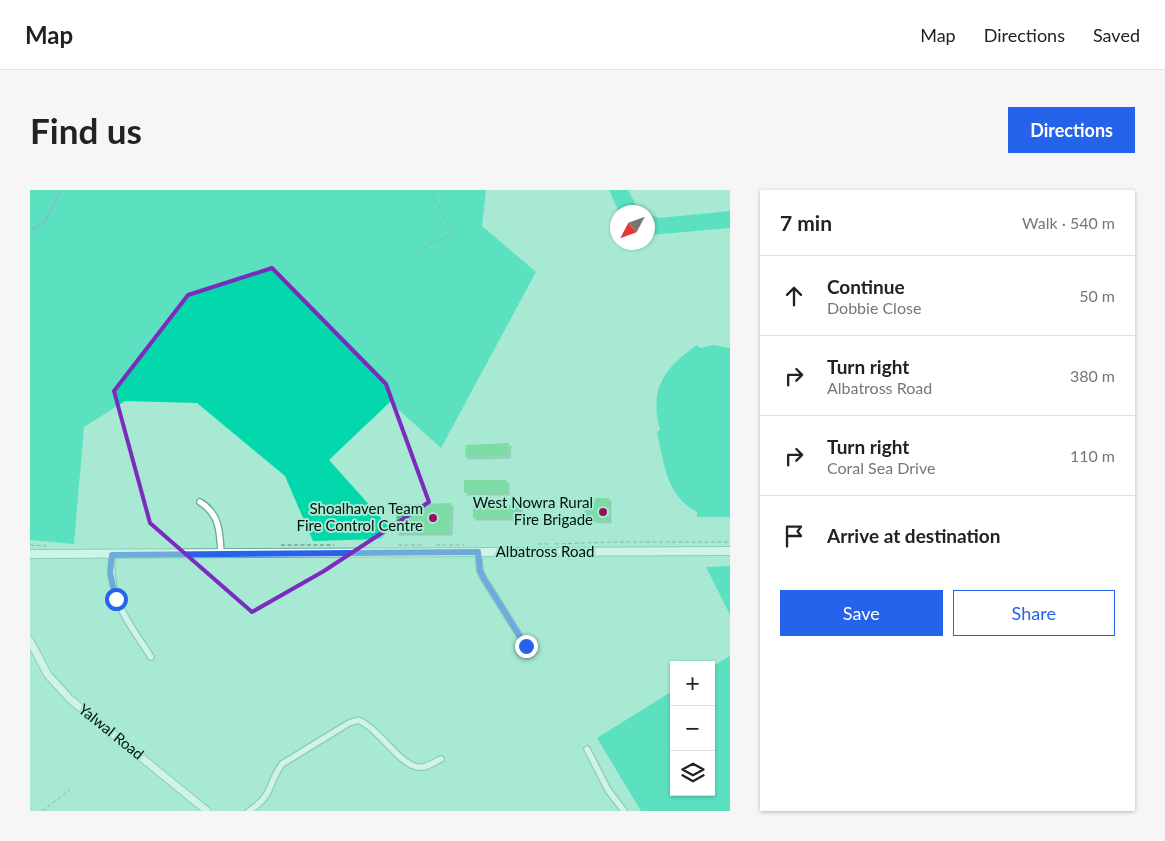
<!DOCTYPE html>
<html lang="en">
<head>
<meta charset="utf-8">
<style>
	body { margin:0; font-family:Lato,sans-serif; background:#f6f6f6; color:#222 }
	.controls { position:absolute; right:15px; bottom:15px; display:grid; overflow:hidden; border-radius:0px; box-shadow:0 1px 4px #0004 }
	.controls button { width:45px; height:45px; display:grid; place-items:center; padding:0; border:0; border-bottom:1px solid #e0e0e0; background:#fff; color:#222; font:25px sans-serif }
	.compass { position:absolute; left:580px; top:15px; width:45px; height:45px; border-radius:50%; background:#fff; box-shadow:0 1px 4px #0004; rotate:229deg }
	.stop { position:absolute; width:15px; height:15px; margin:-11px; border:4px solid #2563eb; border-radius:50%; background:#fff }
	.stop.end { background:#2563eb; border-color:#fff; box-shadow:0 1px 5px #0008 }
	.list { margin:0; padding:0; list-style:none }
	h2 { display:flex; justify-content:space-between; align-items:center; height:65px; margin:0; padding:0 20px; font-size:21px }
	h2 small { font-size:16px; font-weight:400; color:#767676 }
	.list li { display:grid; grid-template-columns:32px 1fr auto; gap:15px; align-items:center; box-sizing:border-box; height:80px; padding:0 20px; border-top:1px solid #e0e0e0 }
	.list b { display:block; font-size:19px; white-space:nowrap }
	.list p { margin:0; font-size:16px; white-space:nowrap; color:#767676 }
	.list em { font-size:16px; font-style:normal; color:#767676 }
	.actions { display:flex; gap:10px; padding:15px 20px }
	.actions a { flex:1; padding:11px 0; border:1px solid #2563eb; border-radius:0px; text-align:center; font-size:18px; color:#2563eb }
	.actions .main { background:#2563eb; color:#fff }
	.icon { flex:none; width:28px; height:28px; fill:none; stroke:currentColor; stroke-width:2; stroke-linecap:round; stroke-linejoin:round }
	.map { position:relative; flex:none; width:700px; height:621px; overflow:hidden; border-radius:0px }
	header { display:flex; align-items:center; gap:30px; box-sizing:border-box; height:70px; padding:0 25px; background:#fff; border-bottom:1px solid #e0e0e0 }
	header strong { font-size:24px }
	nav { display:flex; gap:28px; margin-inline-start:auto; font-size:18px }
	.intro { display:flex; align-items:center; justify-content:space-between; box-sizing:border-box; height:120px; padding:0 30px }
	h1 { margin:0; font-size:35px }
	.button { padding:12px 22px; border-radius:0px; background:#2563eb; color:#fff; font-size:18px; font-weight:700 }
	main { display:flex; gap:30px; padding:0 30px }
	aside { flex:1; background:#fff; border-radius:0px; box-shadow:0 1px 4px #0004 }
	.map>svg:first-child { display:block }
	.green { fill:#02d8ab }
	.lines { fill:none; stroke-linecap:round; stroke-linejoin:round }
	.stream { stroke:#3f96bd; stroke-width:2 }
	.building { fill:#48c972; filter:url(#shadow) }
	.minor-casing { stroke:#68a993; stroke-width:8 }
	.tertiary-casing { stroke:#68a993; stroke-width:9 }
	.secondary-casing { stroke:#68a993; stroke-width:10 }
	.path { stroke:#578373; stroke-width:1; stroke-dasharray:4 2.5; stroke-linecap:butt }
	.minor { stroke:#fff; stroke-width:5.5 }
	.tertiary { stroke:#fff; stroke-width:7 }
	.secondary { stroke:#fff; stroke-width:8 }
	.route { stroke:#2563eb; stroke-width:6 }
	.marked { fill:none; stroke:#7b2cbf; stroke-width:4; stroke-linejoin:round }
	.poi-dot { fill:#980e63; stroke:#a7e9d2; stroke-width:2 }
	.labels { text-anchor:middle; stroke-width:4; stroke-linejoin:round; paint-order:stroke }
	.poi-label { font-size:15px; fill:#00130c; stroke:#a7e9d2; text-anchor:end }
	.street-label { font-size:15px; fill:#00130c; stroke:#a7e9d2 }
</style>
</head>
<body>
<header>
<strong>Map</strong>
<nav><a>Map</a><a>Directions</a><a>Saved</a></nav>
</header>
<div class="intro"><h1>Find us</h1><a class="button">Directions</a></div>
<main>
<div class="map">
<svg width="700" height="621" viewBox="0 0 700 621">
	<defs>
		<filter id="shadow"><feDropShadow dx="2.5" dy="2.5" stdDeviation="0" flood-color="#0004"/></filter>
	</defs>
	<rect width="100%" height="100%" fill="#a7e9d2"/>
	<g class="green">
		<polygon points="0,0 456,0 452,36 506,82 411,258 360,212 299,270 360,338 351,349 283,351 255,286 167,213 95,211 54,237 44,354 0,350"/>
		<polygon points="579,0 598,0 607,17 615,22 589,22"/>
		<polygon points="700,21 700,38 621,45 618,44 618,24 629,28"/>
		<path d="M 667,155 L 670,158 L 683,155 L 700,158 L 700,327 L 667,327 L 667,322 C 636,306 634,273 627,242 L 630,240 C 619,199 634,178 667,155 Z"/>
		<polygon points="700,376 700,425 676,377"/>
		<polygon points="700,466 700,621 611,621 567,548 644,500 644,602 681,602 681,477"/>
	</g>
	<g class="lines">
		<polyline class="stream" points="0,41 15,32 31,0"/>
	</g>
	<g class="building">
		<polygon points="479,253 478,266 435,267 436,255"/>
		<rect x="434" y="290" width="43" height="13"/>
		<polygon points="565,308 579,308 579,331 554,330 555,311 565,312"/>
		<polygon points="421,313 420,343 366,343 367,315"/>
		<rect x="443" y="315" width="47" height="13"/>
	</g>
	<g class="lines">
		<defs>
			<g id="minor">
				<path d="M 170,312 C 190,324 190,343 191,364"/>
				<polyline points="448,362 450,381 454,389 496,456"/>
				<path d="M 82,365 C 78,410 98,431 121,467"/>
				<polyline points="557,559 578,600 594,621"/>
				<path d="M 219,621 C 244,605 237,595 252,574 L 319,533 L 328,530 C 351,539 372,581 393,577 C 399,576 406,571 411,569"/>
			</g>
			<polyline id="tertiary" points="0,451 18,485 40,509 177,621"/>
			<polyline id="secondary" points="0,364 700,361"/>
		</defs>
		<use href="#minor" class="minor-casing"/>
		<use href="#tertiary" class="tertiary-casing"/>
		<use href="#secondary" class="secondary-casing"/>
		<g class="path">
			<polyline points="383,67 400,53 424,45 400,0"/>
			<polyline points="508,354 519,354"/>
			<polyline points="525,354 583,352 700,352"/>
			<polyline points="0,355 17,356"/>
			<polyline points="251,355 304,355"/>
			<polyline points="368,355 392,355"/>
			<polyline points="406,355 434,355"/>
			<polyline points="12,621 40,600"/>
		</g>
		<use href="#minor" class="minor"/>
		<use href="#tertiary" class="tertiary"/>
		<use href="#secondary" class="secondary"/>
	</g>
	<g class="lines">
		<polyline class="route" points="86,409 80,383 82,365 448,362 450,381 454,389 496,456"/>
	</g>
	<path d="M0 0H700V621H0ZM 242,78 L 356,194 L 399,312 L 294,381 L 222,422 L 120,333 L 84,201 L 158,105 Z" fill="#a7e9d2" fill-opacity=".55" fill-rule="evenodd"/>
	<path class="marked" d="M 242,78 L 356,194 L 399,312 L 294,381 L 222,422 L 120,333 L 84,201 L 158,105 Z"/>
	<g class="poi-dot">
		<circle cx="573" cy="322" r="5"/>
		<circle cx="403" cy="328" r="5"/>
	</g>
	<g class="labels">
		<g class="poi-label">
			<text x="563" y="318">West Nowra Rural<tspan x="563" dy="17">Fire Brigade</tspan></text>
			<text x="393" y="324">Shoalhaven Team<tspan x="393" dy="17">Fire Control Centre</tspan></text>
		</g>
		<g class="street-label">
			<text x="515" y="367">Albatross Road</text>
			<text transform="translate(81 542) rotate(39)" y="5">Yalwal Road</text>
		</g>
	</g>
</svg>
<div class="controls">
<button>+</button>
<button>−</button>
<button><svg class="icon" aria-label="layers" viewBox="0 0 24 24"><path d="M12 4l9 5-9 5-9-5zM3 14l9 5 9-5"/></svg></button>
</div>
<svg class="compass" viewBox="-18 -18 36 36"><path d="M0-13l5 13h-10z" fill="#e53935"/><path d="M0 13l5-13h-10z" fill="#767676"/></svg>
<div class="stop" style="left:86px;top:409px"></div>
<div class="stop end" style="left:496px;top:456px"></div>
</div>
<aside>
<h2>7 min<small>Walk · 540 m</small></h2>
<ul class="list">
<li><svg class="icon" aria-label="ahead" viewBox="0 0 24 24"><path d="M12 20V5M6 11l6-6 6 6"/></svg><div><b>Continue</b><p>Dobbie Close</p></div><em>50 m</em></li>
<li><svg class="icon" aria-label="right" viewBox="0 0 24 24"><path d="M7 20v-9h11M14 6l5 5-5 5"/></svg><div><b>Turn right</b><p>Albatross Road</p></div><em>380 m</em></li>
<li><svg class="icon" aria-label="right" viewBox="0 0 24 24"><path d="M7 20v-9h11M14 6l5 5-5 5"/></svg><div><b>Turn right</b><p>Coral Sea Drive</p></div><em>110 m</em></li>
<li><svg class="icon" aria-label="arrive" viewBox="0 0 24 24"><path d="M6 21V4h12l-3 4 3 4H6"/></svg><div><b>Arrive at destination</b></div></li>
</ul>
<div class="actions"><a class="main">Save</a><a>Share</a></div>
</aside>
</main>
</body>
</html>
